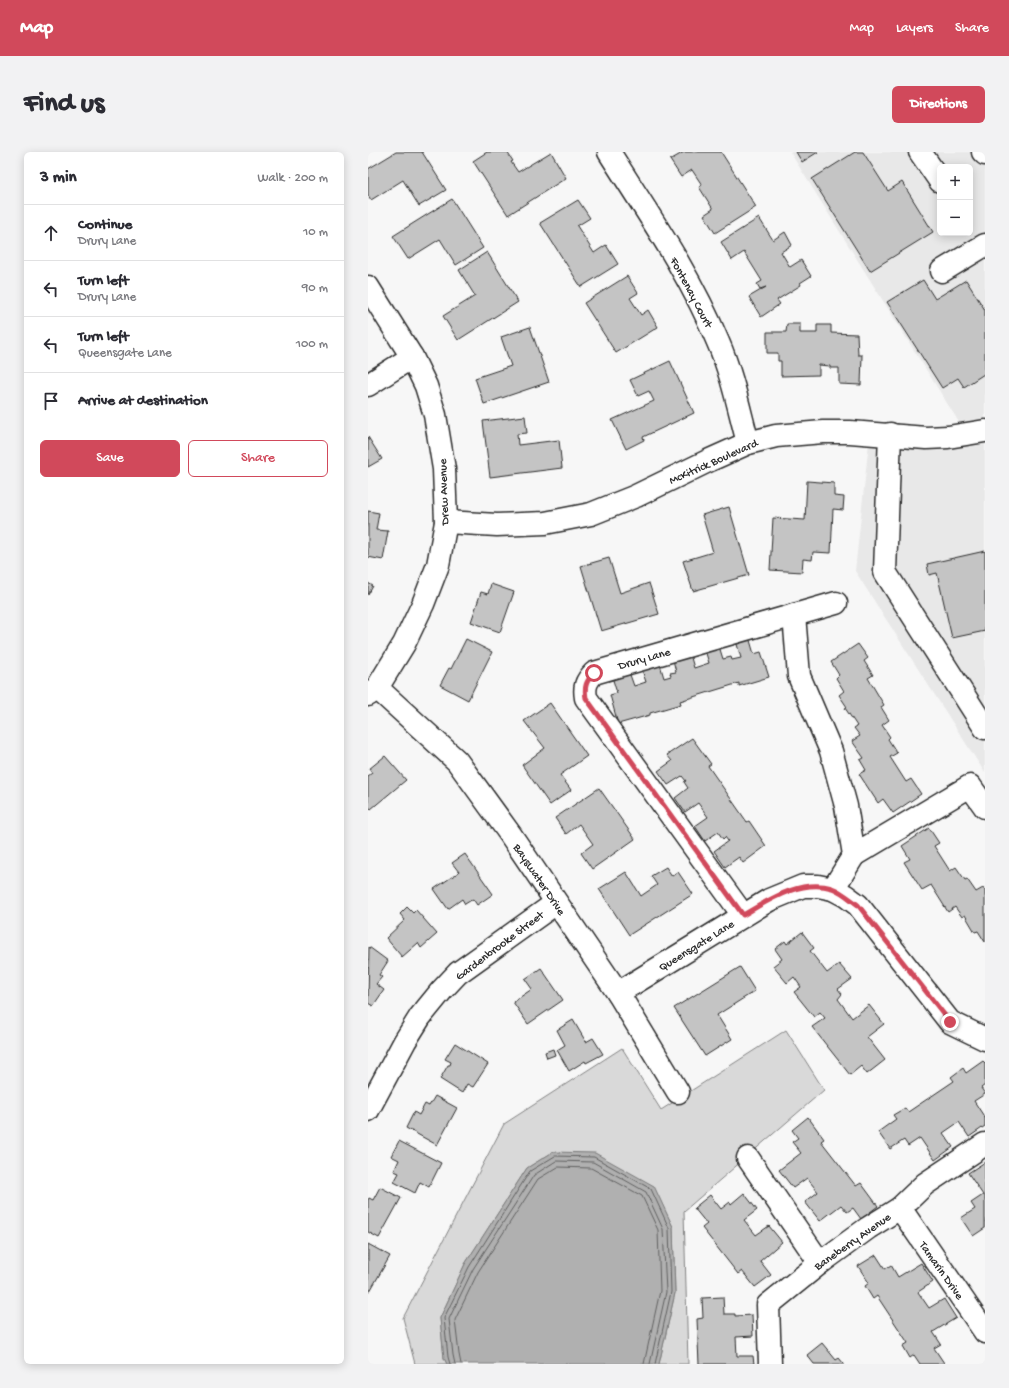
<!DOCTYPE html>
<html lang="en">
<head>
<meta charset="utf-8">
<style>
	body { margin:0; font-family:"Gochi Hand",sans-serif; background:#f2f2f3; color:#2b2b33 }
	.controls { position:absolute; right:12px; top:12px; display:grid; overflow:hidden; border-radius:6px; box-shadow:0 2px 10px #0003 }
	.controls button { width:36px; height:36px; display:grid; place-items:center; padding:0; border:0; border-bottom:1px solid #e1e1e2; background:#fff; color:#2b2b33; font:20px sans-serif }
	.stop { position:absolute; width:12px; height:12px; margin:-9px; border:3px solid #d1495b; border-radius:50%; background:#fff }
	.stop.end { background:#d1495b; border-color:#fff; box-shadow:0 1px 4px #0008 }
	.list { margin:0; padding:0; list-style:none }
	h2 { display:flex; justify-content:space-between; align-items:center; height:52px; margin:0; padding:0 16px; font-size:17px }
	h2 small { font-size:13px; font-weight:400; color:#7c7c81 }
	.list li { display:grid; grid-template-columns:26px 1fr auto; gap:12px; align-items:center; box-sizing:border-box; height:56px; padding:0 16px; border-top:1px solid #e1e1e2 }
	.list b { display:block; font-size:15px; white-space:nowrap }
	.list p { margin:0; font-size:13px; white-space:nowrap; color:#7c7c81 }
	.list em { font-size:13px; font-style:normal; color:#7c7c81 }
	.actions { display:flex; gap:8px; padding:12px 16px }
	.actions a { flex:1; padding:9px 0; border:1px solid #d1495b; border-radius:6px; text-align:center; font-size:14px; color:#d1495b }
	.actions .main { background:#d1495b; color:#fff }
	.icon { flex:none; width:22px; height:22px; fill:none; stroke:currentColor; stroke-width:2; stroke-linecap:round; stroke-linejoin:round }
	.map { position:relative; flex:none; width:617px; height:1212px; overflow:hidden; border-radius:6px }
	header { display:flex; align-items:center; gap:24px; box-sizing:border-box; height:56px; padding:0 20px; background:#d1495b; color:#fff }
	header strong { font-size:19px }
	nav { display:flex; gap:22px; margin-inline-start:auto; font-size:14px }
	.intro { display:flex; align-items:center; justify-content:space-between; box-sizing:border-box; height:96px; padding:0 24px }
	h1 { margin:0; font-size:28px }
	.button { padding:10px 18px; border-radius:6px; background:#d1495b; color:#fff; font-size:14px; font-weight:700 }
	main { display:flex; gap:24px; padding:0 24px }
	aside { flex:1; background:#fff; border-radius:6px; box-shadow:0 2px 10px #0003 }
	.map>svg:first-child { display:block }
	.built { fill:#e8e8e8; fill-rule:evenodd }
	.green { fill:#d9d9d9; stroke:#828282 }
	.water { fill:#b0b0b0; stroke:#7b7b7b }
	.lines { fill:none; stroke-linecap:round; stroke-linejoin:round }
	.shore { stroke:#606060; stroke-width:1 }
	.building { fill:#c4c4c4; stroke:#2b2b2b }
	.minor-casing { stroke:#2b2b2b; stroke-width:25 }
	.minor { stroke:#fff; stroke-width:22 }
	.route { stroke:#d1495b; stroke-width:5 }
	.labels { text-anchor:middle; stroke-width:3; stroke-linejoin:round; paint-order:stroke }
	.street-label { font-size:12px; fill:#2b2b2b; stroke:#fff }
</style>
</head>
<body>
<header>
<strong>Map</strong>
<nav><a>Map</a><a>Layers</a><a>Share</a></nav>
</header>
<div class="intro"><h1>Find us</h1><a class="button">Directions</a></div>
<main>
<aside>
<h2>3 min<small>Walk · 200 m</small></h2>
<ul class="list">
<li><svg class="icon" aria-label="ahead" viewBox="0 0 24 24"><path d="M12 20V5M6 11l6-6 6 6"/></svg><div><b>Continue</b><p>Drury Lane</p></div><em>10 m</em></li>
<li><svg class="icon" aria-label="left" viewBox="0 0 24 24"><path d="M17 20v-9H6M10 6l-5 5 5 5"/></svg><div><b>Turn left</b><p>Drury Lane</p></div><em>90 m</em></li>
<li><svg class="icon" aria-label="left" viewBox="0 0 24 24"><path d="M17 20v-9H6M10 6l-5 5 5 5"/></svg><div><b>Turn left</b><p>Queensgate Lane</p></div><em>100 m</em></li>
<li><svg class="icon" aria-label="arrive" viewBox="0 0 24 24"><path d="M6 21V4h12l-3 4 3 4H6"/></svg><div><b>Arrive at destination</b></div></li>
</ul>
<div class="actions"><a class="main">Save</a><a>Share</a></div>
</aside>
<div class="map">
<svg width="617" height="1212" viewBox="0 0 617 1212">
	<rect width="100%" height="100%" fill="#f7f7f7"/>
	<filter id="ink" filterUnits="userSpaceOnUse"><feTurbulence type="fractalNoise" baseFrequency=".025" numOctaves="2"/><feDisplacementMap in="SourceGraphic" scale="8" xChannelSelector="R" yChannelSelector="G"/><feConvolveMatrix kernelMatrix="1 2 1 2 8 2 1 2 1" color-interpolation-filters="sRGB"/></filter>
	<g filter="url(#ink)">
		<path class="built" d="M 422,0 L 617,0 L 617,621 L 487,419 L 502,281 L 599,283 ZM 572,15 L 602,15 L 602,81 L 572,81 Z"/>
		<polygon class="green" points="418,878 456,938 316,1059 320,1212 291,1212 307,1141 305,1075 285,1034 185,1000 159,1016 97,1112 72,1166 76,1206 79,1212 47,1212 35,1166 136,972 254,896 293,958"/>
		<polygon class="water" points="185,1000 227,1001 286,1034 305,1075 307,1141 291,1212 79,1212 76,1206 72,1166 97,1112 159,1016"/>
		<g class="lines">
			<g class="shore">
				<polyline points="82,1212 80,1205 76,1166 101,1115 162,1019 187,1004 226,1005 283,1037 301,1076 303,1140 287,1212"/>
				<polyline points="87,1212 85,1203 81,1167 105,1117 166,1023 188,1009 225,1010 278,1040 295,1077 298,1140 282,1212"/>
				<polyline points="93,1212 91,1202 87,1168 110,1120 170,1027 190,1015 223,1016 274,1044 290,1078 292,1139 276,1212"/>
			</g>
		</g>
		<g class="building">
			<polygon points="28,0 54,0 78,38 51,54 35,28 3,48 0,43 0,17"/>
			<polygon points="119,0 139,0 145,9 143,10 150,20 183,0 198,26 140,63 105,9"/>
			<polygon points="316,0 353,0 388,55 347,81 336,63 345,57 331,35 334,33 324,18 313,25 302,8"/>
			<polygon points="428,0 450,0 434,10"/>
			<polygon points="487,0 495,0 520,39 534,30 565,80 502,119 444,27"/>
			<polygon points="84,47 115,96 88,113 72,87 40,107 25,84"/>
			<polygon points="210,48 222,66 209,74 226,101 238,93 250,112 213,135 172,71"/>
			<polygon points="391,66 405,88 417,80 424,93 413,100 422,115 433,108 443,124 432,131 433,133 409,148 412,152 393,165 381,145 398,135 392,137 389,132 394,129 376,100 364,108 353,90"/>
			<polygon points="119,100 150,150 90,188 75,164 107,144 91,118"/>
			<polygon points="259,124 270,141 262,146 273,163 280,158 290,175 248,201 216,151"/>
			<polygon points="555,128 567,147 598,128 617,158 617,224 616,222 596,235 590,226 574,236 519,150"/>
			<polygon points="419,172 432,172 432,181 449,181 449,173 463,173 463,181 489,182 490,203 494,203 493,233 471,232 471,216 462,216 462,214 451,213 451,223 413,224 413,209 410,209 410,201 399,201 399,180 418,180"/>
			<polygon points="162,175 181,230 116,252 107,226 143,214 133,185"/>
			<polygon points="302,209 326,261 275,285 276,288 258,297 244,268 286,249 281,239 270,244 262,228"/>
			<polygon points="157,264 159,281 149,282 150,293 191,288 194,316 122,325 115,269"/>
			<polygon points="0,285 14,307 0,315"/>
			<polygon points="439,329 466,331 466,344 476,345 475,358 465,357 463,401 445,400 444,408 435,407 434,420 402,418 405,366 437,368"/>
			<polygon points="361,355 381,423 325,439 315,409 345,400 334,363"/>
			<polygon points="0,359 11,361 8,378 20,379 15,408 0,405"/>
			<polygon points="617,399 617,479 584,486 569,421 561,423 559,412"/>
			<polygon points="241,406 252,441 281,431 291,462 233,479 213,414"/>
			<polygon points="0,431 5,434 0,443"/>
			<polygon points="123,432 146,440 132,480 103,470 113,440 120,442"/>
			<polygon points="381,485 386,502 393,500 401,525 371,534 371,531 312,549 313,552 282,561 282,563 250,572 242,543 249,541 244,525 261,520 266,534 278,530 273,515 291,509 296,526 303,524 302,521 308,520 304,504 321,499 326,516 341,511 336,495 350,491 355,507 363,505 364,508 373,506 368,489"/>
			<polygon points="98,487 124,500 100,548 72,533 81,516 83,517"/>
			<polygon points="490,492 500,506 496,509 505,523 500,526 516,553 513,555 521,568 514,573 522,585 520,587 529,601 522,605 538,630 543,627 553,642 525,661 515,647 510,651 491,622 498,618 492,608 496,606 484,589 492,584 486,576 489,574 477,556 479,555 471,543 476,539 468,526 471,523 463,510"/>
			<polygon points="182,551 219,604 192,623 203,638 182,653 154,613 177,596 156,569"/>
			<polygon points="324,586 343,612 340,614 379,670 381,669 398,694 375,711 371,705 357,715 346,699 360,689 357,685 355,687 350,680 337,689 327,674 340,665 330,651 317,660 307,646 320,636 316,630 318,629 314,624 300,633 290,619 304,609 299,603"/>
			<polygon points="17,604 38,628 3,657 0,654 0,624 4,621 1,617"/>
			<polygon points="231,636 267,687 224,717 213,701 225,692 211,672 198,682 187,666"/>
			<polygon points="561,676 571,691 566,694 582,719 588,715 597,728 599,727 608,740 615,736 617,739 617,790 610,779 607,780 597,763 594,765 587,755 580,760 563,733 554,738 536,710 542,707 534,694"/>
			<polygon points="97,702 125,742 109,753 105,747 97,752 94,747 80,757 66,737 91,720 84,711"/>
			<polygon points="298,715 304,724 310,720 325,742 261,783 231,737 258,720 273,744 289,733 283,724"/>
			<polygon points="39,755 45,761 48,758 69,782 53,796 50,791 34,805 18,786 37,768 32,762"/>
			<polygon points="434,780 446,796 442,799 459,821 471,812 484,827 470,837 474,842 470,847 484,866 501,853 516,872 499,885 517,908 499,922 493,914 482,923 444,875 457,866 452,860 446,865 426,840 433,835 426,825 419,831 405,814 414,807 407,797 417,789 419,792"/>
			<polygon points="1,795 20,809 11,823 14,825 8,832 16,838 5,854 0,851"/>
			<polygon points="372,815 387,839 349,863 364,887 337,904 306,856"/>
			<polygon points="173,816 195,848 160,872 145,850 164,837 157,827"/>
			<polygon points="205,868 218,890 225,886 235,902 218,911 217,909 201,919 189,898 197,893 189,878"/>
			<polygon points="87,891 120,912 105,935 99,932 94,941 72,927 80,913 82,913 83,910 77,907"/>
			<polygon points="185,897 187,903 179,906 177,900"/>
			<polygon points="615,909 617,911 617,933 613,936 617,942 606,949 617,966 617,974 601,985 591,970 575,981 585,995 567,1008 552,986 540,994 536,988 522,997 510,980 528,967 525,963 537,956 540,960 586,929 583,925 595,916 598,921"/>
			<polygon points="67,944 89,956 69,993 38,976 46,960 51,963 57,952 61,954"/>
			<polygon points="440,965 456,987 453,989 488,1034 493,1031 510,1054 493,1067 485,1056 479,1060 473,1053 452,1069 437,1050 450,1040 439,1026 425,1036 411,1018 433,1001 424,990 430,986 424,978"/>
			<polygon points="31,989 73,1011 61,1035 52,1030 47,1041 26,1030 31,1021 26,1019 31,1008 23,1004"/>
			<polygon points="617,1010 617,1076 605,1084 593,1066 607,1057 603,1051 615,1043 600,1021"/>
			<polygon points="12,1035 33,1046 11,1086 0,1080 0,1048 1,1046 5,1048"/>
			<polygon points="376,1041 389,1058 376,1068 388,1083 401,1074 414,1090 392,1109 403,1123 387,1135 374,1119 370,1122 334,1076 339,1072 326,1056 342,1043 353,1057 362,1050 363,1052"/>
			<polygon points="0,1092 22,1104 2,1139 0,1138"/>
			<polygon points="508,1103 517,1117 523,1113 530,1125 553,1111 565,1130 550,1140 561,1156 576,1147 588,1166 565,1180 573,1192 566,1196 576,1211 574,1212 552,1212 546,1203 542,1206 535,1194 540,1191 509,1144 505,1147 497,1134 501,1131 490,1114"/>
			<polygon points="355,1145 356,1162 367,1162 367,1164 384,1163 385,1184 368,1185 369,1204 385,1204 386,1212 331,1212 329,1167 335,1166 334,1146"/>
			<polygon points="454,1191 468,1208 471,1206 476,1212 446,1212 439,1203"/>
		</g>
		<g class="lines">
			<defs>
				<g id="minor">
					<path d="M 241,0 C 280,62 322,122 350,190 C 364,222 371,257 380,291"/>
					<polyline points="552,0 572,29"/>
					<polyline points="615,0 617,2"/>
					<polyline points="574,119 617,93"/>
					<polyline points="0,135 44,205 58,234 67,263 76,317 78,370 70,413 55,452 36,492 9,536 0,543"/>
					<polyline points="0,233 44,205"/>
					<polyline points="522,282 517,420 617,576"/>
					<polyline points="78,370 129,373 177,371 223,362 268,344 342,308 380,291 408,284 455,280 482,280 558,286 580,285 617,279"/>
					<polyline points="426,463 431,524 463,599 478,654 486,703 465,737"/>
					<polyline points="9,536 89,609 142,682 250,841 310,940"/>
					<polyline points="486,703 602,634 617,655"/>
					<path d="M 375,763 L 218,546 C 216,535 218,529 226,521 L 468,451"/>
					<polyline points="250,841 401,748 435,734 450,734 465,737 478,744 490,753 582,870 617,887"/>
					<polyline points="0,958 37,889 52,865 74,838 90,821 188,751"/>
					<polyline points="380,1006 452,1111"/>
					<polyline points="532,1056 617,1180"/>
					<polyline points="402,1212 400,1153 452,1111 500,1076 532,1056 557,1032 617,992"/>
				</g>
			</defs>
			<use href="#minor" class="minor-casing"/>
			<use href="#minor" class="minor"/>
		</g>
	</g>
	<g class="lines" filter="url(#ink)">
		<path class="route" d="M 226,521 C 218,529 216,535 218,546 L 375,763 C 401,748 432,727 464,736 C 473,739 482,747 490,753 L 582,870"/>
	</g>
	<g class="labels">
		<g class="street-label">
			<text transform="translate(324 140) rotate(62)" y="4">Fontenay Court</text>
			<text transform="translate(345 309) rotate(-24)" y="4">McKitrick Boulevard</text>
			<text transform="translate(75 340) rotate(-92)" y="4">Drew Avenue</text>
			<text transform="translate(276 506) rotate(-16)" y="4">Drury Lane</text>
			<text transform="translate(172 727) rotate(56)" y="4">Bayswater Drive</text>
			<text transform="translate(131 793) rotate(-37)" y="4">Gardenbrooke Street</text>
			<text transform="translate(328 793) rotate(-32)" y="4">Queensgate Lane</text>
			<text transform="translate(484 1089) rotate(-35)" y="4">Baneberry Avenue</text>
			<text transform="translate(574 1118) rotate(55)" y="4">Tamarin Drive</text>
		</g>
	</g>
</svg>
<div class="controls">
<button>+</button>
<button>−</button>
</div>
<div class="stop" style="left:226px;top:521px"></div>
<div class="stop end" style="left:582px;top:870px"></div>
</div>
</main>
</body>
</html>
